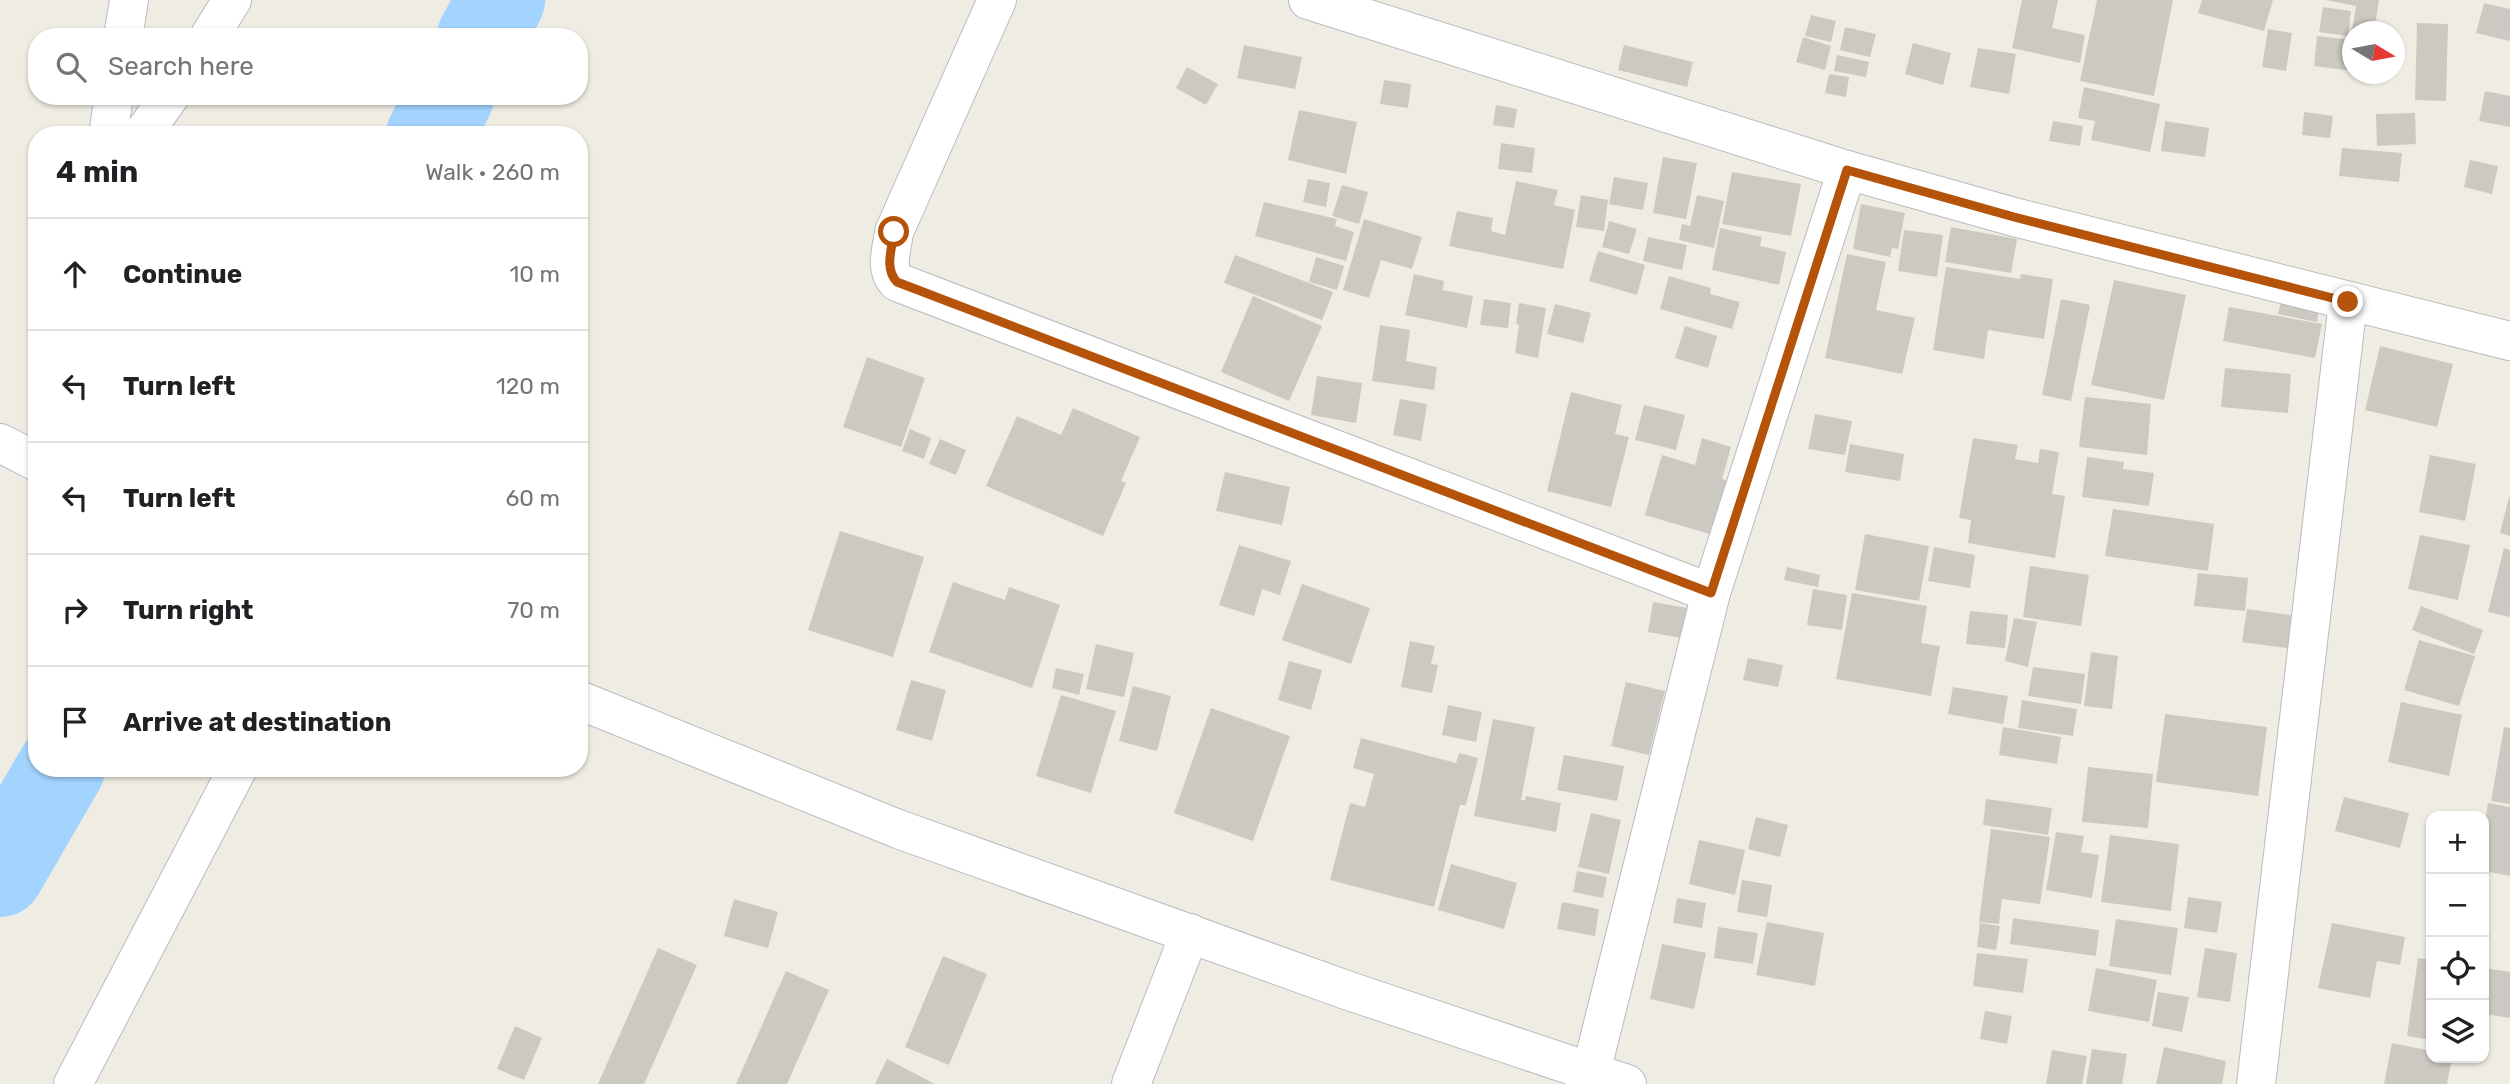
<!DOCTYPE html>
<html lang="en">
<head>
<meta charset="utf-8">
<style>
	body { margin:0; font-family:Rubik,sans-serif; background:#f2f2f2; color:#202124 }
	.controls { position:absolute; right:21px; bottom:21px; display:grid; overflow:hidden; border-radius:14px; box-shadow:0 2px 5px #0004 }
	.controls button { width:63px; height:63px; display:grid; place-items:center; padding:0; border:0; border-bottom:2px solid #e0e0e0; background:#fff; color:#202124; font:35px sans-serif }
	.compass { position:absolute; left:2342px; top:21px; width:63px; height:63px; border-radius:50%; background:#fff; box-shadow:0 2px 5px #0004; rotate:100deg }
	.stop { position:absolute; width:21px; height:21px; margin:-16px; border:5px solid #b45309; border-radius:50%; background:#fff }
	.stop.end { background:#b45309; border-color:#fff; box-shadow:0 2px 7px #0008 }
	.list { margin:0; padding:0; list-style:none }
	h2 { display:flex; justify-content:space-between; align-items:center; height:91px; margin:0; padding:0 28px; font-size:30px }
	h2 small { font-size:23px; font-weight:400; color:#757577 }
	.list li { display:grid; grid-template-columns:46px 1fr auto; gap:21px; align-items:center; box-sizing:border-box; height:112px; padding:0 28px; border-top:2px solid #e0e0e0 }
	.list b { display:block; font-size:26px; white-space:nowrap }
	.list em { font-size:23px; font-style:normal; color:#757577 }
	.icon { flex:none; width:38px; height:38px; fill:none; stroke:currentColor; stroke-width:2; stroke-linecap:round; stroke-linejoin:round }
	.map { position:relative; flex:none; width:2510px; height:1084px; overflow:hidden }
	.search { position:absolute; background:#fff; box-shadow:0 2px 5px #0004; left:28px; top:28px; width:560px; height:77px; display:flex; align-items:center; gap:18px; box-sizing:border-box; padding:0 24px; border-radius:28px; color:#757577; font-size:26px }
	.panel { position:absolute; background:#fff; box-shadow:0 2px 5px #0004; left:28px; top:126px; width:560px; height:651px; border-radius:28px }
	.map>svg:first-child { display:block }
	.lines { fill:none; stroke-linecap:round; stroke-linejoin:round }
	.river { stroke:#a3d4ff; stroke-width:88 }
	.building { fill:#ccc9c2 }
	.minor-casing { stroke:#b8bbc0; stroke-width:40 }
	.tertiary-casing { stroke:#b8bbc0; stroke-width:40 }
	.minor { stroke:#fff; stroke-width:38 }
	.tertiary { stroke:#fff; stroke-width:38 }
	.route { stroke:#b45309; stroke-width:9 }
</style>
</head>
<body>
<div class="map">
<svg width="2510" height="1084" viewBox="0 0 2510 1084">
	<rect width="100%" height="100%" fill="#efede3"/>
	<g class="lines">
		<g class="river">
			<polyline points="481,37 501,0"/>
			<polyline points="430,135 450,96"/>
			<polyline points="0,873 61,768"/>
		</g>
	</g>
	<g class="building">
		<polygon points="2022,0 2058,0 2052,28 2085,35 2080,63 2012,48"/>
		<polygon points="2097,0 2173,0 2154,96 2080,81"/>
		<polygon points="2202,0 2273,0 2264,31 2198,13"/>
		<polygon points="2326,0 2379,0 2374,32 2352,32 2356,6"/>
		<polygon points="2484,3 2510,9 2510,41 2476,33"/>
		<polygon points="2323,7 2351,11 2348,36 2319,32"/>
		<polygon points="1811,15 1836,21 1831,42 1805,36"/>
		<polygon points="2417,23 2448,24 2446,101 2415,100"/>
		<polygon points="1845,27 1876,34 1870,57 1840,50"/>
		<polygon points="2268,29 2292,33 2286,71 2262,67"/>
		<polygon points="2317,36 2352,40 2352,71 2314,66"/>
		<polygon points="1803,37 1831,46 1825,70 1796,62"/>
		<polygon points="1913,43 1951,53 1943,85 1905,74"/>
		<polygon points="1244,45 1302,57 1295,89 1237,78"/>
		<polygon points="1624,45 1693,62 1687,87 1618,70"/>
		<polygon points="1978,48 2016,54 2009,94 1970,87"/>
		<polygon points="1837,55 1869,62 1866,77 1834,71"/>
		<polygon points="1187,67 1218,84 1206,105 1176,88"/>
		<polygon points="1829,74 1849,77 1846,97 1825,93"/>
		<polygon points="1384,80 1411,84 1408,108 1380,104"/>
		<polygon points="2084,87 2160,104 2150,152 2091,140 2095,121 2078,118"/>
		<polygon points="2485,91 2510,96 2510,127 2479,121"/>
		<polygon points="1496,105 1517,109 1514,128 1493,125"/>
		<polygon points="1299,110 1357,122 1346,174 1288,160"/>
		<polygon points="2304,112 2333,116 2330,138 2302,135"/>
		<polygon points="2415,113 2416,144 2377,146 2376,114"/>
		<polygon points="2053,121 2083,126 2080,146 2049,141"/>
		<polygon points="2165,121 2209,128 2205,157 2161,151"/>
		<polygon points="1501,143 1535,148 1532,173 1498,169"/>
		<polygon points="2342,148 2402,153 2399,182 2339,176"/>
		<polygon points="1663,157 1697,163 1686,219 1653,213"/>
		<polygon points="2470,160 2498,166 2492,194 2464,187"/>
		<polygon points="1732,172 1801,184 1791,236 1722,224"/>
		<polygon points="1614,177 1648,183 1643,210 1609,204"/>
		<polygon points="1308,179 1330,183 1326,207 1303,202"/>
		<polygon points="1516,181 1558,190 1554,205 1575,210 1563,269 1449,246 1457,211 1493,218 1491,231 1505,235"/>
		<polygon points="1342,185 1368,192 1359,224 1332,216"/>
		<polygon points="1581,195 1608,200 1604,231 1576,227"/>
		<polygon points="1697,195 1724,201 1714,248 1679,240 1682,224 1690,226"/>
		<polygon points="1264,202 1337,219 1335,226 1354,232 1346,261 1255,236"/>
		<polygon points="1861,204 1905,213 1898,249 1892,248 1890,257 1853,249"/>
		<polygon points="1364,219 1422,237 1412,269 1381,260 1369,298 1343,290"/>
		<polygon points="1609,221 1637,229 1629,254 1602,247"/>
		<polygon points="1951,227 2017,239 2011,273 1945,262"/>
		<polygon points="1720,228 1762,237 1760,246 1786,252 1779,285 1712,270"/>
		<polygon points="1904,230 1943,235 1937,277 1898,271"/>
		<polygon points="1648,237 1687,245 1682,270 1643,261"/>
		<polygon points="1598,251 1645,265 1637,295 1589,281"/>
		<polygon points="1847,254 1886,262 1876,310 1915,318 1902,374 1825,358"/>
		<polygon points="1235,255 1333,292 1322,320 1224,283"/>
		<polygon points="1316,257 1344,266 1337,290 1309,282"/>
		<polygon points="1946,267 2020,279 2021,274 2053,279 2044,339 1988,330 1984,359 1933,350"/>
		<polygon points="1414,274 1444,281 1443,290 1473,296 1467,328 1405,315"/>
		<polygon points="1669,276 1711,288 1710,294 1740,302 1732,329 1660,309"/>
		<polygon points="2114,280 2186,295 2164,400 2091,385"/>
		<polygon points="2283,293 2320,301 2317,322 2278,314"/>
		<polygon points="1253,296 1322,326 1289,401 1221,372"/>
		<polygon points="1484,299 1511,303 1508,328 1480,325"/>
		<polygon points="2061,299 2090,305 2071,401 2042,395"/>
		<polygon points="1519,303 1546,308 1538,358 1515,353 1519,325 1516,324"/>
		<polygon points="1555,304 1591,313 1583,343 1547,334"/>
		<polygon points="2229,307 2322,324 2315,358 2223,341"/>
		<polygon points="1380,325 1410,330 1406,361 1437,367 1434,390 1372,381"/>
		<polygon points="1685,326 1717,336 1708,368 1675,358"/>
		<polygon points="2380,346 2453,364 2437,427 2365,410"/>
		<polygon points="867,357 925,378 901,447 843,427"/>
		<polygon points="2225,368 2291,374 2288,413 2221,407"/>
		<polygon points="1317,376 1362,383 1356,423 1311,415"/>
		<polygon points="1571,392 1622,405 1615,434 1629,437 1611,507 1547,491"/>
		<polygon points="2085,397 2151,404 2147,455 2079,447"/>
		<polygon points="1400,399 1427,404 1421,441 1393,435"/>
		<polygon points="1644,405 1685,415 1676,450 1635,440"/>
		<polygon points="1073,408 1140,437 1121,481 1126,483 1103,536 986,486 1017,416 1061,435"/>
		<polygon points="1815,414 1852,421 1845,455 1808,449"/>
		<polygon points="910,429 931,438 924,459 902,451"/>
		<polygon points="1702,438 1731,447 1722,479 1732,482 1716,536 1645,515 1662,455 1695,465"/>
		<polygon points="1973,438 2018,445 2015,459 2038,463 2040,449 2059,452 2052,494 2065,496 2055,558 1968,543 1971,520 1959,518"/>
		<polygon points="940,439 966,450 956,475 929,464"/>
		<polygon points="1850,444 1904,454 1900,481 1845,472"/>
		<polygon points="2430,455 2476,464 2465,521 2419,512"/>
		<polygon points="2087,457 2124,462 2123,469 2154,473 2149,506 2082,497"/>
		<polygon points="1225,472 1290,487 1282,525 1216,511"/>
		<polygon points="2509,497 2510,497 2510,536 2500,533"/>
		<polygon points="2113,509 2214,524 2208,571 2105,556"/>
		<polygon points="840,531 924,557 893,657 808,630"/>
		<polygon points="1865,534 1929,546 1919,601 1855,590"/>
		<polygon points="2420,535 2470,545 2458,600 2408,589"/>
		<polygon points="1239,545 1291,561 1280,595 1262,589 1254,616 1219,605"/>
		<polygon points="1934,547 1975,555 1970,588 1928,581"/>
		<polygon points="2504,548 2510,550 2510,617 2488,612"/>
		<polygon points="2030,566 2089,575 2081,626 2023,617"/>
		<polygon points="1787,567 1820,575 1818,587 1784,580"/>
		<polygon points="2198,573 2248,578 2245,611 2194,606"/>
		<polygon points="953,582 1005,600 1009,587 1060,605 1032,688 929,652"/>
		<polygon points="1302,584 1370,608 1351,664 1282,640"/>
		<polygon points="1813,589 1847,595 1842,630 1807,625"/>
		<polygon points="1852,593 1927,606 1921,643 1940,646 1931,696 1836,679"/>
		<polygon points="1653,602 1687,608 1681,638 1648,632"/>
		<polygon points="2421,606 2483,630 2474,654 2412,630"/>
		<polygon points="2247,609 2298,616 2294,649 2242,642"/>
		<polygon points="1970,611 2008,615 2005,648 1966,644"/>
		<polygon points="2014,618 2037,622 2028,667 2005,661"/>
		<polygon points="2419,640 2475,656 2459,706 2404,690"/>
		<polygon points="1410,641 1435,646 1431,664 1438,665 1432,693 1401,687"/>
		<polygon points="1096,644 1134,653 1124,697 1086,689"/>
		<polygon points="2091,652 2118,656 2112,709 2084,706"/>
		<polygon points="1748,658 1783,665 1778,687 1743,680"/>
		<polygon points="1289,661 1322,670 1311,710 1278,700"/>
		<polygon points="2033,667 2085,674 2081,704 2028,696"/>
		<polygon points="1056,668 1084,674 1079,695 1052,688"/>
		<polygon points="911,680 946,690 932,741 896,730"/>
		<polygon points="1626,682 1665,691 1649,755 1611,746"/>
		<polygon points="1133,686 1171,696 1157,751 1119,741"/>
		<polygon points="1953,687 2008,696 2003,724 1948,714"/>
		<polygon points="1061,695 1116,711 1091,793 1036,776"/>
		<polygon points="2022,700 2077,709 2073,736 2018,728"/>
		<polygon points="2401,702 2462,715 2449,776 2388,762"/>
		<polygon points="1448,705 1482,712 1476,742 1442,735"/>
		<polygon points="1211,708 1290,736 1253,841 1174,813"/>
		<polygon points="2165,714 2267,727 2258,796 2156,782"/>
		<polygon points="1493,719 1535,727 1521,800 1525,800 1526,796 1561,803 1556,832 1474,816"/>
		<polygon points="2003,727 2061,737 2057,764 1999,755"/>
		<polygon points="2504,727 2510,728 2510,804 2491,801"/>
		<polygon points="1361,738 1456,763 1459,753 1478,758 1466,805 1460,805 1434,907 1330,880 1350,803 1365,807 1374,774 1353,768"/>
		<polygon points="1564,755 1624,766 1617,801 1557,790"/>
		<polygon points="2088,767 2153,774 2148,828 2082,822"/>
		<polygon points="2344,797 2409,813 2400,848 2335,831"/>
		<polygon points="1986,799 2052,808 2048,835 1983,825"/>
		<polygon points="2488,803 2510,807 2510,876 2484,871 2484,827"/>
		<polygon points="1591,813 1621,820 1609,874 1578,867"/>
		<polygon points="1756,817 1788,825 1780,857 1748,849"/>
		<polygon points="1991,829 2050,837 2040,904 2002,899 1999,924 1979,922"/>
		<polygon points="2056,832 2084,836 2081,852 2099,855 2092,898 2046,890"/>
		<polygon points="2110,835 2179,844 2171,911 2101,902"/>
		<polygon points="1699,840 1745,850 1735,895 1689,884"/>
		<polygon points="1451,864 1517,883 1504,929 1438,910"/>
		<polygon points="1577,871 1607,877 1603,898 1573,892"/>
		<polygon points="1742,880 1772,885 1767,917 1737,912"/>
		<polygon points="2188,897 2222,902 2217,933 2184,928"/>
		<polygon points="1677,898 1706,903 1702,928 1673,923"/>
		<polygon points="734,899 778,912 768,948 724,936"/>
		<polygon points="1562,902 1599,909 1595,936 1557,929"/>
		<polygon points="2013,918 2099,930 2096,956 2010,944"/>
		<polygon points="2116,919 2178,928 2171,975 2109,966"/>
		<polygon points="1767,922 1824,933 1815,986 1756,975"/>
		<polygon points="1980,923 2000,926 1996,950 1977,947"/>
		<polygon points="2332,923 2405,937 2400,965 2377,961 2370,998 2318,988"/>
		<polygon points="1718,927 1758,933 1753,964 1714,958"/>
		<polygon points="1662,944 1706,953 1694,1009 1650,999"/>
		<polygon points="658,948 697,965 644,1084 598,1084"/>
		<polygon points="2205,948 2237,953 2230,1002 2197,997"/>
		<polygon points="1977,953 2028,959 2023,993 1973,986"/>
		<polygon points="943,956 987,974 949,1065 905,1047"/>
		<polygon points="2418,958 2431,960 2431,1040 2407,1036"/>
		<polygon points="2096,968 2157,980 2149,1022 2088,1011"/>
		<polygon points="2484,968 2510,972 2510,1018 2484,1014"/>
		<polygon points="786,971 829,990 787,1084 736,1084"/>
		<polygon points="2158,992 2189,997 2182,1032 2152,1026"/>
		<polygon points="1985,1011 2012,1016 2007,1044 1980,1039"/>
		<polygon points="515,1026 542,1038 524,1080 497,1069"/>
		<polygon points="2392,1043 2431,1051 2431,1058 2452,1058 2447,1084 2384,1084"/>
		<polygon points="2164,1047 2226,1061 2222,1084 2156,1084"/>
		<polygon points="2092,1049 2127,1054 2122,1084 2086,1084"/>
		<polygon points="2052,1050 2087,1056 2082,1084 2046,1084"/>
		<polygon points="887,1059 935,1084 875,1084"/>
	</g>
	<g class="lines">
		<defs>
			<g id="minor">
				<path d="M 997,0 L 894,232 C 892,249 884,268 897,282 L 1711,593"/>
				<polyline points="1308,0 1847,170 2014,217 2510,341"/>
				<polyline points="123,37 129,0"/>
				<polyline points="209,37 232,0"/>
				<polyline points="108,135 114,96"/>
				<polyline points="142,135 170,96"/>
				<polyline points="73,1084 238,768"/>
				<polyline points="1131,1084 1190,933"/>
				<polyline points="1588,1084 1711,593 1847,170"/>
				<polyline points="2256,1084 2348,302"/>
			</g>
			<g id="tertiary">
				<polyline points="0,443 37,462"/>
				<polyline points="579,700 898,829 1349,991 1627,1084"/>
			</g>
		</defs>
		<use href="#minor" class="minor-casing"/>
		<use href="#tertiary" class="tertiary-casing"/>
		<use href="#minor" class="minor"/>
		<use href="#tertiary" class="tertiary"/>
	</g>
	<g class="lines">
		<path class="route" d="M 894,232 C 892,249 884,268 897,282 L 1711,593 L 1847,170 L 2014,217 L 2348,302"/>
	</g>
</svg>
<div class="controls">
<button>+</button>
<button>−</button>
<button><svg class="icon" aria-label="locate" viewBox="0 0 24 24"><circle cx="12" cy="12" r="6"/><path d="M12 2v4M12 18v4M2 12h4M18 12h4"/></svg></button>
<button><svg class="icon" aria-label="layers" viewBox="0 0 24 24"><path d="M12 4l9 5-9 5-9-5zM3 14l9 5 9-5"/></svg></button>
</div>
<svg class="compass" viewBox="-18 -18 36 36"><path d="M0-13l5 13h-10z" fill="#e53935"/><path d="M0 13l5-13h-10z" fill="#757577"/></svg>
<div class="stop" style="left:894px;top:232px"></div>
<div class="stop end" style="left:2348px;top:302px"></div>
<div class="search"><svg class="icon" aria-label="search" viewBox="0 0 24 24"><circle cx="10" cy="10" r="6"/><path d="M15 15l6 6"/></svg>Search here</div>
<section class="panel">
<h2>4 min<small>Walk · 260 m</small></h2>
<ul class="list">
<li><svg class="icon" aria-label="ahead" viewBox="0 0 24 24"><path d="M12 20V5M6 11l6-6 6 6"/></svg><div><b>Continue</b></div><em>10 m</em></li>
<li><svg class="icon" aria-label="left" viewBox="0 0 24 24"><path d="M17 20v-9H6M10 6l-5 5 5 5"/></svg><div><b>Turn left</b></div><em>120 m</em></li>
<li><svg class="icon" aria-label="left" viewBox="0 0 24 24"><path d="M17 20v-9H6M10 6l-5 5 5 5"/></svg><div><b>Turn left</b></div><em>60 m</em></li>
<li><svg class="icon" aria-label="right" viewBox="0 0 24 24"><path d="M7 20v-9h11M14 6l5 5-5 5"/></svg><div><b>Turn right</b></div><em>70 m</em></li>
<li><svg class="icon" aria-label="arrive" viewBox="0 0 24 24"><path d="M6 21V4h12l-3 4 3 4H6"/></svg><div><b>Arrive at destination</b></div></li>
</ul>
</section>
</div>
</body>
</html>
